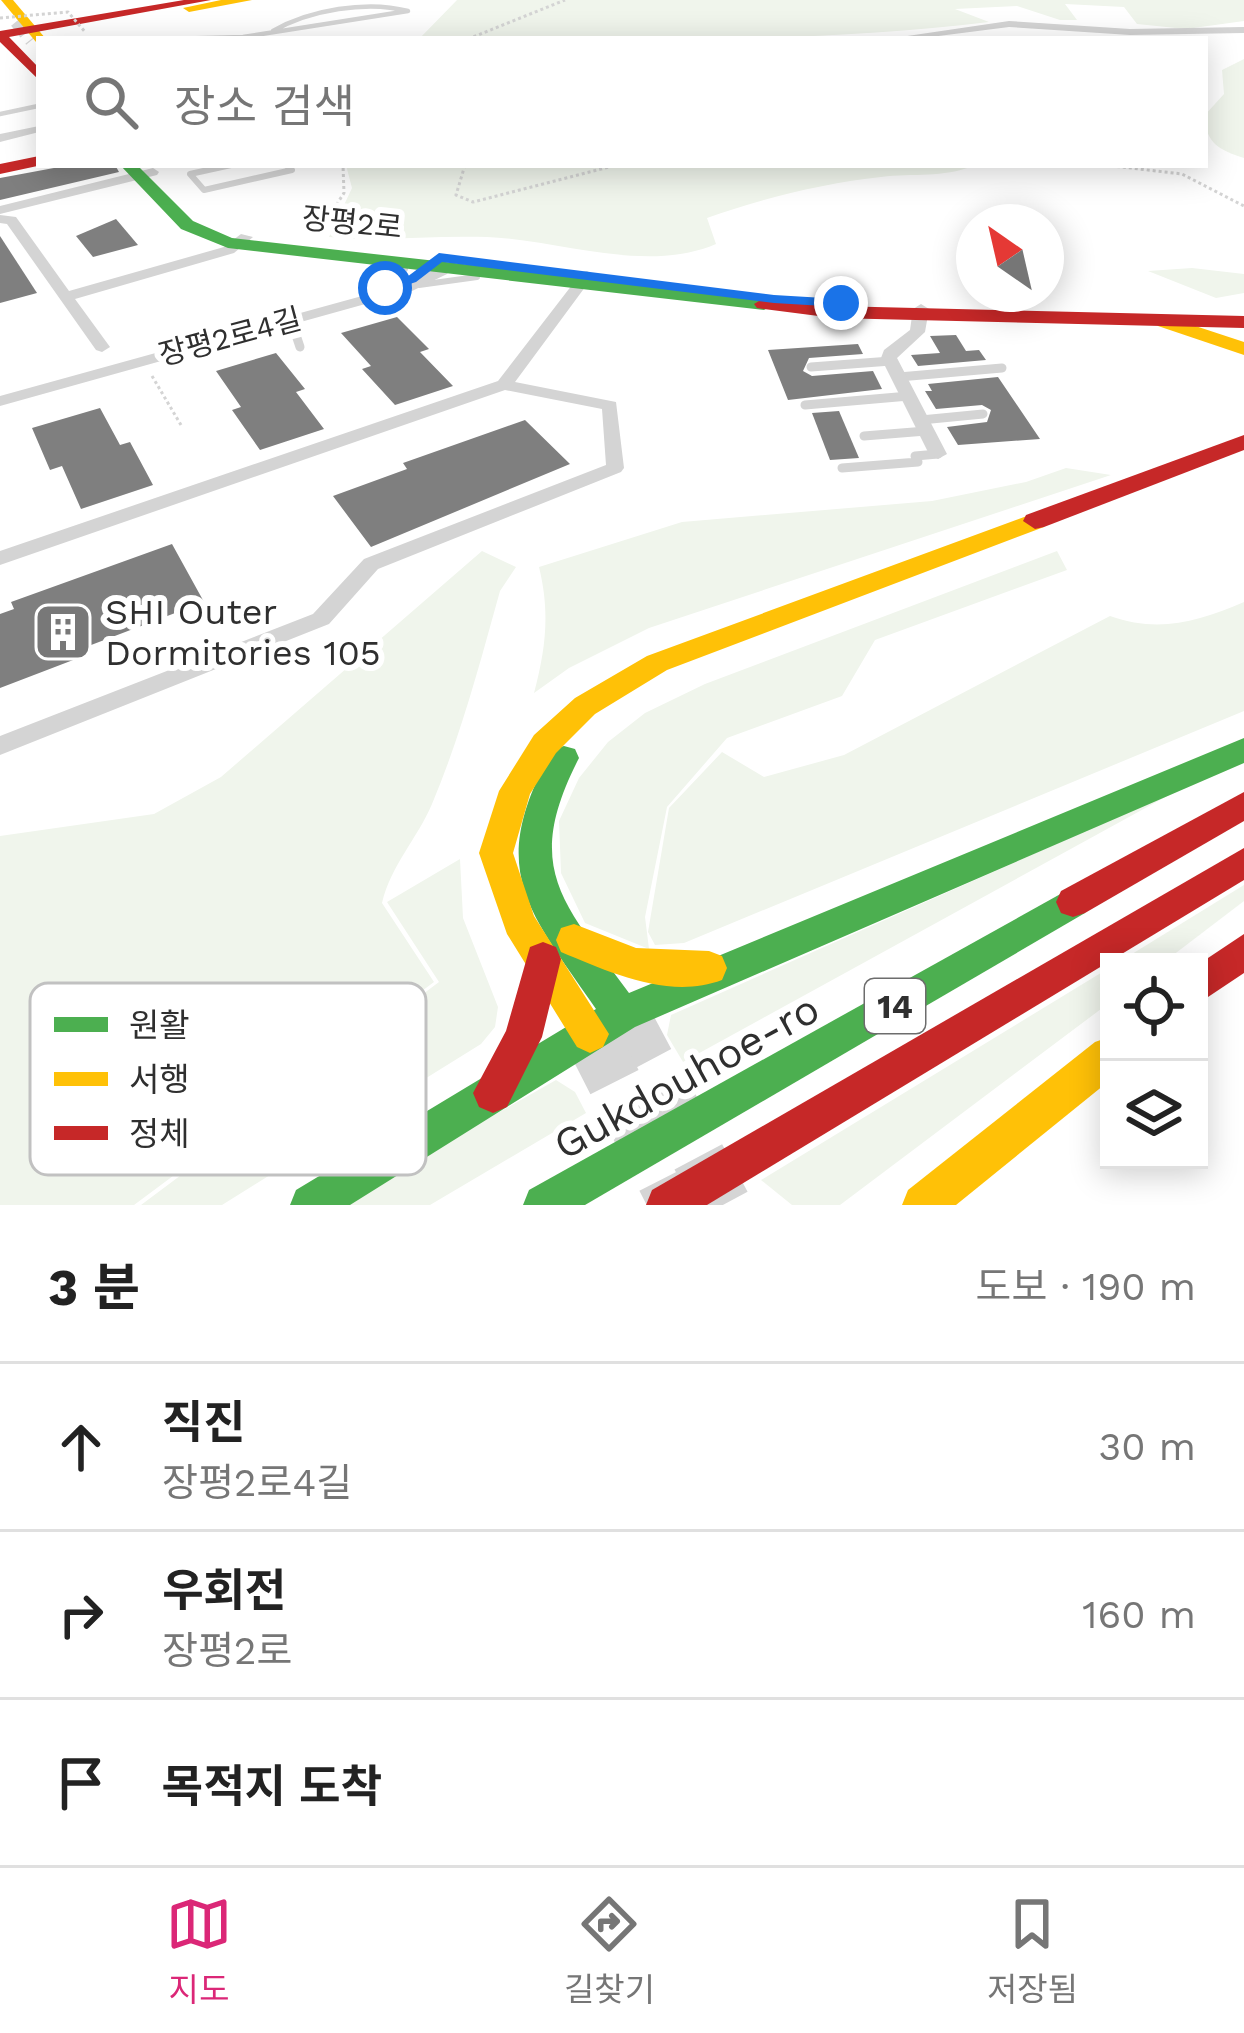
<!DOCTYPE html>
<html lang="ko">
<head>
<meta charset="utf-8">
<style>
	body { margin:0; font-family:"Work Sans","Noto Sans KR",sans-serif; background:#f2f2f2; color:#222 }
	.controls { position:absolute; right:36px; bottom:36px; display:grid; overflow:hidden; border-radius:0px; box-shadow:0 6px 30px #0003 }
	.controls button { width:108px; height:108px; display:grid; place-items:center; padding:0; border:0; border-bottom:3px solid #e0e0e0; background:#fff; color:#222; font:60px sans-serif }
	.compass { position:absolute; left:956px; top:204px; width:108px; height:108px; border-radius:50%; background:#fff; box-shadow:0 6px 30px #0003; rotate:326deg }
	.stop { position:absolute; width:36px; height:36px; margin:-27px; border:9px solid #1a73e8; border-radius:50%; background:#fff }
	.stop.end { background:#1a73e8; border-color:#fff; box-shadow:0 3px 12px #0008 }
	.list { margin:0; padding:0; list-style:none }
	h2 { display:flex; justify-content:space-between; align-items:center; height:156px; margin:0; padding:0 48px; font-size:51px }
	h2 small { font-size:39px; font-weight:400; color:#767676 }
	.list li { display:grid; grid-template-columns:78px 1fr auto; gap:36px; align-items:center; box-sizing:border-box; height:168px; padding:0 48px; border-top:3px solid #e0e0e0 }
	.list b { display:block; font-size:45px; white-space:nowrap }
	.list p { margin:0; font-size:39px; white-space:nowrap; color:#767676 }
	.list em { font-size:39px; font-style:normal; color:#767676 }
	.icon { flex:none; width:66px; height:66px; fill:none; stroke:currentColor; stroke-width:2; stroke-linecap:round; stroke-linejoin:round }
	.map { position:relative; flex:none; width:1244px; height:1205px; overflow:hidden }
	.search { position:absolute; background:#fff; box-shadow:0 6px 30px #0003; left:36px; right:36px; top:36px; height:132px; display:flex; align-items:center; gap:30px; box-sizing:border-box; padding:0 42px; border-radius:0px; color:#767676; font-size:45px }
	.sheet { height:660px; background:#fff }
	nav { display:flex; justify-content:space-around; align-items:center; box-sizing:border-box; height:168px; border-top:3px solid #e0e0e0; background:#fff; font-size:33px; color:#767676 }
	nav a { display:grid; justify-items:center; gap:6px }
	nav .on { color:#db2777 }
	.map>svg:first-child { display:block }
	.green { fill:#f0f5ec }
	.building { fill:#7f7f7f }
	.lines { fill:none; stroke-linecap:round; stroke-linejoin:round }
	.secondary-tunnel { stroke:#d5d5d5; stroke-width:15; stroke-dasharray:15 8; stroke-linecap:butt }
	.highway-tunnel { stroke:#d5d5d5; stroke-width:54; stroke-dasharray:54 27; stroke-linecap:butt }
	.path { stroke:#d4d4d4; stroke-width:3; stroke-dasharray:3 3; stroke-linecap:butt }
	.lane-far2 { stroke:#d4d4d4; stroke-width:4.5 }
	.lane-far1 { stroke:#d4d4d4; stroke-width:6 }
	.lane { stroke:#d4d4d4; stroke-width:9 }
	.street { fill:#d4d4d4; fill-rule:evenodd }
	.fast { fill:#4caf50; fill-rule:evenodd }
	.slow { fill:#ffc107; fill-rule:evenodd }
	.jam { fill:#c62828; fill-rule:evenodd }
	.path-bridge { stroke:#d4d4d4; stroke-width:3; stroke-dasharray:3 3; stroke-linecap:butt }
	.route { fill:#1a73e8 }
	.labels { text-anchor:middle; stroke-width:12; stroke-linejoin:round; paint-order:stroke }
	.far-street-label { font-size:30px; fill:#2f2f2f; stroke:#fff }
	.shield { fill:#fff; stroke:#6d6d6d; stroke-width:3 }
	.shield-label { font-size:33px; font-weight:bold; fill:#2f2f2f }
	.poi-label { font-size:36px; fill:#2f2f2f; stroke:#fff; text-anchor:start }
	.near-street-label { font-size:42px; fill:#2f2f2f; stroke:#fff }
	.key { fill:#fff; stroke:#c1c1c1; stroke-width:3 }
	.key-label { font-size:33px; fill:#2f2f2f }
</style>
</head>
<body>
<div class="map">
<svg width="1244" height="1205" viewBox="0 0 1244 1205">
	<rect width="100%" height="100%" fill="#fff"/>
	<g class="green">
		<path d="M 457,0 L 1244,0 L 1244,21 L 1186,29 L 1137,24 L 1124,7 L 1065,4 L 1077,20 L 1060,20 L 1017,6 L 955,9 L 989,22 C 800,45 610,39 419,39 Z"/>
		<path d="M 1244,59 L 1244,158 C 1219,150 1205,143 1205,115 L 1224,94 L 1222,70 Z"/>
		<path d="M 346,165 L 972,165 L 973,166 C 942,178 914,173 881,177 C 824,183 760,199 707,218 L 716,244 C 646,274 560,240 487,237 C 433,235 382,242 329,237 L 352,188 Z"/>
		<polygon points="1192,268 1244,274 1244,293 1216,298 1148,271"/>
		<path d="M 1066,468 L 1111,475 L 649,628 L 569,668 L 534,693 C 546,648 550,612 539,567 L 682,522 L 932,501 L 1026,482 Z"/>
		<path d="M 482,551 L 516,567 L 500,591 C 480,663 461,735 432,804 C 417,839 391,865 382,903 L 434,982 L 134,1205 L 0,1205 L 0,836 L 154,814 L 221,777 Z"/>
		<polygon points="1057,551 1067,570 875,640 842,696 727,738 667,807 645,917 649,949 585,923 561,873 559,821 579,778 608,742 645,713 705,684"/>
		<path d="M 1244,602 L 1244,711 L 684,943 L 655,945 L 648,932 L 669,808 L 722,752 L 764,777 L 844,755 L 1110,616 C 1158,633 1198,622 1244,602 Z"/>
		<polygon points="1180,789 683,1062 667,1035 671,1015"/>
		<polygon points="460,859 463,918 498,1007 495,1027 481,1044 222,1205 141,1205 439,982 387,902"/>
		<polygon points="1244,885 1244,901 1164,962 1119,962"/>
		<polygon points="1109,968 1109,1003 840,1205 792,1205 761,1180"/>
		<polygon points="556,1080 575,1092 586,1113 430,1205 335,1205"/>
	</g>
	<g class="building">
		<polygon points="70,165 115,165 119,172 0,200 0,178"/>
		<polygon points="116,219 138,245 93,257 76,236"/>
		<polygon points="0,236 37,293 0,303"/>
		<polygon points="397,317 429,349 420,352 453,386 395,405 362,369 371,366 341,333"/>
		<polygon points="956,335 966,351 979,350 986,360 918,366 911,355 940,353 930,336"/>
		<polygon points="858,344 863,354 809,358 803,371 812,376 873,371 882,389 788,400 768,350"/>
		<polygon points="276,353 305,389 296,392 324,429 260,450 232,410 241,407 216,371"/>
		<polygon points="998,377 1040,439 958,445 947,427 987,422 991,410 982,405 936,409 925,391 932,391 928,384"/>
		<polygon points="100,408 120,445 130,442 153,485 81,509 62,466 50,470 32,428"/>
		<polygon points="839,411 859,458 830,460 812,413"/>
		<polygon points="525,420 570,464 371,547 333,496 407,469 403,463"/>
		<polygon points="172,544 204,602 78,650 81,657 0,688 0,614 14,609 11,602"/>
	</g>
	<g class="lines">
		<polyline class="secondary-tunnel" points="17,21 32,40"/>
		<g class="highway-tunnel">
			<polyline points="622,1014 724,1205"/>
			<polyline points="590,1034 677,1205"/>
		</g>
		<g class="path">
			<polyline points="468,39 565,0"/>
			<polyline points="465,165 456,195 473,202 617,165"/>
			<polyline points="1105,165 1182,174 1244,206"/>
			<polyline points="317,235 344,193 343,165"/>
			<polyline points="152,376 181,425"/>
		</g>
		<g class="lane-far2">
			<path d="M 167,39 L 243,37 L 408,11 C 367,0 309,10 273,31"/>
			<polyline points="0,114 38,106"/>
		</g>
		<g class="lane-far1">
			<polyline points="231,165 190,174 204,190 292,170 286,165"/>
			<polyline points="394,285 405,269 395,264"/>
			<polyline points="419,285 477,277"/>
		</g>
		<g class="lane">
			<polyline points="289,314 300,347"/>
			<polyline points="811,367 891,361"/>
			<polyline points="899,377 1002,368"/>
			<polyline points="805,405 909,396"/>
			<polyline points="921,420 983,414"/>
			<polyline points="864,436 926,431"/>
			<polyline points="842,468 918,462 915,456 938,454"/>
		</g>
		<g class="street">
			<polygon points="1009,21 1130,29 1244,27 1244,33 1130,35 1009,27 915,39 887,39"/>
			<polygon points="39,126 39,132 0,142 0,134"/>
			<polygon points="153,168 159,172 157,175 0,214 0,206"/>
			<polygon points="0,215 16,217 69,291 224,247 241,234 253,237 234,253 75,299 110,347 102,352 96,350 7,224 0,223"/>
			<polygon points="448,256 460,259 447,274 412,291 0,406 0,396 402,285 437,268"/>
			<polygon points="587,271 594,275 515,382 616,402 624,468 621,472 378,569 329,624 0,755 0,736 313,614 364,559 606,465 602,409 505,390 0,565 0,551 498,381 582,272"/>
			<polygon points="921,304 929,309 925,332 897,358 947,454 938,459 929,454 881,358 884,350 910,330 913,309"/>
		</g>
		<g class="fast">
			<polygon points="120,165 137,165 193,221 232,238 764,298 774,304 764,310 228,248 181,229"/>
			<path d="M 1244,738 L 1244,763 L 635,1027 L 350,1205 L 290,1205 L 296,1190 L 596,1009 C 526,907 486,869 553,749 L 564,746 L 575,749 L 579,758 C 522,869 563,902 629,993 Z"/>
			<polygon points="1073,887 1085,891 1090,902 1085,913 585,1205 523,1205 529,1190"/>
		</g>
		<g class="slow">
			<polygon points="1,0 13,0 46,39 36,42"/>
			<polygon points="221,0 252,0 189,12 183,8"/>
			<polygon points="1165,316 1244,342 1244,355 1158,326 1155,322"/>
			<polygon points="1035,513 1047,521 1044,527 667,670 595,714 556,753 530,794 513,853 534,916 609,1034 603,1047 590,1053 577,1047 507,934 479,853 499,791 534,735 575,698 647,656"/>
			<path d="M 574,924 L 636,948 L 709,951 L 722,956 L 727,968 L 722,980 C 669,1000 609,972 561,952 L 556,940 L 561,928 Z"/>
			<polygon points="1109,1037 1109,1081 956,1205 902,1205 908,1190 1095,1042"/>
		</g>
		<g class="jam">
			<polygon points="184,0 211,0 9,37 39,68 39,80 0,42 0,31"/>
			<polygon points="39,156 42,165 0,174 0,164"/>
			<polygon points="764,298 834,306 1244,316 1244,328 834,318 757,308 754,304"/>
			<polygon points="1244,435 1244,450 1044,527 1035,529 1023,521 1026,515"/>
			<polygon points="1244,792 1244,821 1085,913 1073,917 1061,913 1056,902 1061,891"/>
			<polygon points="1244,848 1244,880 707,1205 646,1205 652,1190"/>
			<polygon points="1244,934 1244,973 1199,1003 1199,964"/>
			<polygon points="543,942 556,947 561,959 542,1037 507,1107 493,1113 479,1107 473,1093 506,1031 530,947"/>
		</g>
		<polyline class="path-bridge" points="0,18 68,12 86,33"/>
	</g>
	<polygon class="route" points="439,253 774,295 841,299 848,303 841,307 774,303 442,262 416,282 385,292 378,288 407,277"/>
	<defs>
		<symbol id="building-square" viewBox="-11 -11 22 22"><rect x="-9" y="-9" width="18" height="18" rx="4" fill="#787878" stroke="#fff"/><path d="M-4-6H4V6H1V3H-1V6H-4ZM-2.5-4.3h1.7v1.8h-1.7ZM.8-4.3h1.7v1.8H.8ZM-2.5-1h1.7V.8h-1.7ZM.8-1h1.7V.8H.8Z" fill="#fff"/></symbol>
	</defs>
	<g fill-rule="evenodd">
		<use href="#building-square" x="30" y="599" width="66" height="66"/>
	</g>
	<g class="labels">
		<g class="far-street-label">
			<text transform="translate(352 223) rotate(6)" y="10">장평2로</text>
			<text transform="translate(230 337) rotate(-15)" y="10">장평2로4길</text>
		</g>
		<rect class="shield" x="865" y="979" width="60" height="54" rx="9"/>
		<g class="shield-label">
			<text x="895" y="1018">14</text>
		</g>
		<g class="poi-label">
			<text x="105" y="624">SHI Outer<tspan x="105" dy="41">Dormitories 105</tspan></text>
		</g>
		<g class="near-street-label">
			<text transform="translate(686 1076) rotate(-29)" y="15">Gukdouhoe-ro</text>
		</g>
	</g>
	<rect x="30" y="983" width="396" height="192" rx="18" class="key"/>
	<rect x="54" y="1017" width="54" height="15" fill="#4caf50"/>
	<rect x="54" y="1072" width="54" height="14" fill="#ffc107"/>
	<rect x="54" y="1126" width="54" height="14" fill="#c62828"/>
	<g class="key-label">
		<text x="129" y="1037">원활</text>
		<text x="129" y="1091">서행</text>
		<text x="129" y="1145">정체</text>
	</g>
</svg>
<div class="controls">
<button><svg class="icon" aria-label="locate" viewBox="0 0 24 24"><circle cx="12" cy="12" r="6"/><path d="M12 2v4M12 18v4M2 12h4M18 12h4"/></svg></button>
<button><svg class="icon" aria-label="layers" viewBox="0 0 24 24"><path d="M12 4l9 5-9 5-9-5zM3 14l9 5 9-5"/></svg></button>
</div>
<svg class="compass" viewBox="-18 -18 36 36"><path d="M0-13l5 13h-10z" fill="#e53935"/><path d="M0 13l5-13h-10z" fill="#767676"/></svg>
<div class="stop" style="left:385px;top:288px"></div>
<div class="stop end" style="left:841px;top:303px"></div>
<div class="search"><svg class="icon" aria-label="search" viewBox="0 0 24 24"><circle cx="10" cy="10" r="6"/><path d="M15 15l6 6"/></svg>장소 검색</div>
</div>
<section class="sheet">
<h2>3 분<small>도보 · 190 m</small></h2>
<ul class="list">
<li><svg class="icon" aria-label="ahead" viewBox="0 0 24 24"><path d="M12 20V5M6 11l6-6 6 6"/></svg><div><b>직진</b><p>장평2로4길</p></div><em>30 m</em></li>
<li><svg class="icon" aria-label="right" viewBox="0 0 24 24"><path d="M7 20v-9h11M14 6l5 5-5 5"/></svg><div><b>우회전</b><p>장평2로</p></div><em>160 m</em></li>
<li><svg class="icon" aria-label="arrive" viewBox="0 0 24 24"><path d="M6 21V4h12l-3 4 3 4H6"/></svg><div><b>목적지 도착</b></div></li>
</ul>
</section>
<nav>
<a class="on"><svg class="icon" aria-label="map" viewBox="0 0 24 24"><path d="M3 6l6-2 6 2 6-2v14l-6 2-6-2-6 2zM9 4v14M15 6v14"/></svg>지도</a>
<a><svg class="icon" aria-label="directions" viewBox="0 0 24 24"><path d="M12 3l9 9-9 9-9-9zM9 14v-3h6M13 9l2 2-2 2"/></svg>길찾기</a>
<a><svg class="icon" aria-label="saved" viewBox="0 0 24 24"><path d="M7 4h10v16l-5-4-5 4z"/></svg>저장됨</a>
</nav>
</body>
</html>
